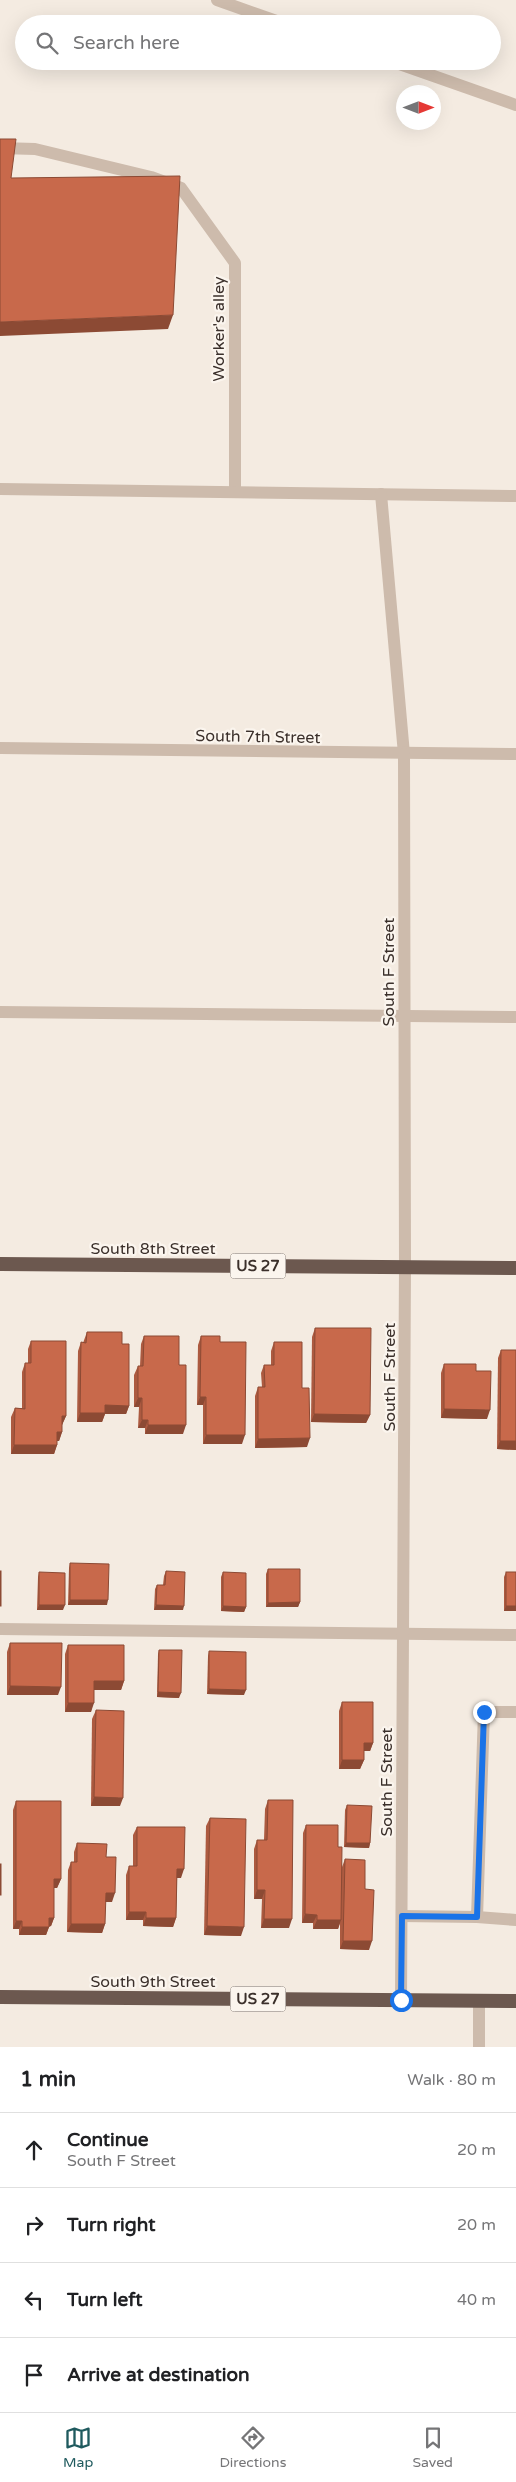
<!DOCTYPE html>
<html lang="en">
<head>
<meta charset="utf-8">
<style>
	body { margin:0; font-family:"Varela Round",sans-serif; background:#f6f6f6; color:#202124 }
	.compass { position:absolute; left:396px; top:85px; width:45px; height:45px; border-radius:50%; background:#fff; box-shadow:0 5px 20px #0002; rotate:90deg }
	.stop { position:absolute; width:15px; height:15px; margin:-11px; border:4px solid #1a73e8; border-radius:50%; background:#fff }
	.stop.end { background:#1a73e8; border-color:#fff; box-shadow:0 1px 5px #0008 }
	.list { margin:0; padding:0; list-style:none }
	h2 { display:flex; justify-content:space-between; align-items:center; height:65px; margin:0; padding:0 20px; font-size:21px }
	h2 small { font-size:16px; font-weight:400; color:#757577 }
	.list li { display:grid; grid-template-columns:32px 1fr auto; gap:15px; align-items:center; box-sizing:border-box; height:75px; padding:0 20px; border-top:1px solid #e0e0e0 }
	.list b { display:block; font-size:19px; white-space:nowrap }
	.list p { margin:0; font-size:16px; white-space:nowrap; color:#757577 }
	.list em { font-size:16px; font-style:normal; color:#757577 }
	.icon { flex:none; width:28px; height:28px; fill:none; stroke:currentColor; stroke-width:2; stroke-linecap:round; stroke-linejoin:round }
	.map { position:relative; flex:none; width:516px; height:2047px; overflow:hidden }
	.search { position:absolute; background:#fff; box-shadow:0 5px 20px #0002; left:15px; right:15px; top:15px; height:55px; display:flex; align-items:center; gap:12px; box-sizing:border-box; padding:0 18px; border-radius:28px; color:#757577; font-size:19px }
	.sheet { height:365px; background:#fff }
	nav { display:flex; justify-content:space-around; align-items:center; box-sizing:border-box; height:70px; border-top:1px solid #e0e0e0; background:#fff; font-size:14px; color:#757577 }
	nav a { display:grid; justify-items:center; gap:2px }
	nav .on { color:#1f5a5e }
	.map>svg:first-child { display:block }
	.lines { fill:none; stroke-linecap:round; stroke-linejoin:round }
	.service { stroke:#cdbbac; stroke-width:12 }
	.minor { stroke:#cdbbac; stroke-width:12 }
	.trunk { stroke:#6c584f; stroke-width:14 }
	.wall { fill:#ac5a40 }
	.shaded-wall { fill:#8c4a34 }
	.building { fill:#c8694b; stroke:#8c4a34 }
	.route { stroke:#1a73e8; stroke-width:6 }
	.labels { text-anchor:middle; stroke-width:4.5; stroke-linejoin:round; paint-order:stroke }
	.shield { fill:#fbf5ee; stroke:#756b66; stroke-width:1 }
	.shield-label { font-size:15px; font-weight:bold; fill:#3b302b }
	.street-label { font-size:16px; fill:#3b302b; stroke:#fbf5ee }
</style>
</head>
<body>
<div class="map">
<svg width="516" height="2047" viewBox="0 0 516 2047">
	<rect width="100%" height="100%" fill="#f4ebe1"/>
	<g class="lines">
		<g class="service">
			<polyline points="0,148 35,149 151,177 181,188 235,263 235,492"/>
			<polyline points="0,489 516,496"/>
			<polyline points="381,494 404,754"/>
			<polyline points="0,1012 516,1017"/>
			<polyline points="0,1629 516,1635"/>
			<polyline points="402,1916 477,1917 484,1712 516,1712"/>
			<polyline points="477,1917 516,1920"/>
		</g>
		<g class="minor">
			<polyline points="217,0 285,24"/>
			<polyline points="391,61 516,105"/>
			<polyline points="0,748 516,754"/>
			<polyline points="401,2000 405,1267 404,754"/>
			<polyline points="479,2047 479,2000"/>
		</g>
		<g class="trunk">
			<polyline points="0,1264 516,1268"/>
			<polyline points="0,1997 516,2001"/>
		</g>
	</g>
	<g class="wall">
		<polygon points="315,1328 370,1415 366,1423 311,1422 312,1337"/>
		<polygon points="87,1332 122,1344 129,1406 126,1414 105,1414 102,1422 77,1422 78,1351 81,1342 83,1343"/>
		<polygon points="144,1336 179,1365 183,1434 145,1434 145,1428 138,1428 139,1407 134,1407 134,1375 138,1366 140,1366 141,1344"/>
		<polygon points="201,1336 220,1342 242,1444 203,1444 203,1405 197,1405 198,1345"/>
		<polygon points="31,1341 66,1416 62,1425 62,1432 59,1441 57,1441 57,1445 54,1454 11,1454 11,1417 15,1408 22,1408 22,1372 25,1363 28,1363 28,1349"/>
		<polygon points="274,1342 302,1388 307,1447 255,1448 255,1396 258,1387 262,1387 261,1373 264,1365 271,1365 271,1351"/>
		<polygon points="501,1350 516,1350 516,1450 497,1449 498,1358"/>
		<polygon points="444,1364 476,1371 487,1419 441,1418 441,1373"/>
		<polygon points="70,1563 107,1605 68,1605 69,1568"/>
		<polygon points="268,1569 300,1602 298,1607 266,1607 266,1574"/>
		<polygon points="166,1571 183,1610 154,1610 155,1589 157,1585 163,1585 164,1576"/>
		<polygon points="39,1572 63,1610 37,1610 38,1577"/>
		<polygon points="223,1572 246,1607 244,1612 221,1611 221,1577"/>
		<polygon points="506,1572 516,1611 504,1611 504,1577"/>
		<polygon points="10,1643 58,1695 7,1695 7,1652"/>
		<polygon points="68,1645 124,1681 121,1690 94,1690 91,1712 65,1712 65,1654"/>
		<polygon points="159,1650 179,1698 157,1697 158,1654"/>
		<polygon points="209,1651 244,1695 207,1694 208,1656"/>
		<polygon points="342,1702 373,1743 370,1751 364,1751 364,1760 360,1769 339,1769 339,1711"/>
		<polygon points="96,1710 120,1806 91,1806 92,1719"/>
		<polygon points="268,1800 289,1928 261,1928 262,1899 254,1899 254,1849 257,1840 264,1840 265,1809"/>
		<polygon points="16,1801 61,1879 57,1888 54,1888 54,1918 51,1926 49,1927 46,1935 19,1935 19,1929 13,1929 13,1810"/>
		<polygon points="347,1805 370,1843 369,1848 344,1847 345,1810"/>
		<polygon points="210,1818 241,1936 204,1935 206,1826"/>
		<polygon points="306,1825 338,1847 342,1867 345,1859 365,1889 369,1950 340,1949 340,1923 338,1929 313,1929 313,1923 302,1923 303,1833"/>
		<polygon points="137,1827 181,1878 177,1878 176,1918 173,1927 143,1926 143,1920 126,1920 126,1875 129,1866 133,1866 133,1835"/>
		<polygon points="77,1843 106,1857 112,1902 105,1902 105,1924 102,1933 67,1932 68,1870 71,1862 74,1862 74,1852"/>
	</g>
	<g class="shaded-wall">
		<polygon points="173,315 168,329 0,336 0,322"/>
		<polygon points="200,1397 206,1397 203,1405 197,1405"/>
		<polygon points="138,1398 142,1398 139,1407 134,1407"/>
		<polygon points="105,1405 129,1406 126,1414 105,1414 102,1422 77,1422 80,1413"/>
		<polygon points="444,1409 490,1410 487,1419 441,1418"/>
		<polygon points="314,1414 370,1415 366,1423 311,1422"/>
		<polygon points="62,1416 66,1416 62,1425 59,1425"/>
		<polygon points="142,1420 148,1420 145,1428 138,1428"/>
		<polygon points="148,1425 186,1425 183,1434 145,1434"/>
		<polygon points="57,1432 62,1432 59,1441 54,1441"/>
		<polygon points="206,1435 245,1435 242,1444 203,1444"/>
		<polygon points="310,1438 307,1447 255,1448 258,1439"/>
		<polygon points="500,1441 516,1441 516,1450 497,1449"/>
		<polygon points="14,1445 57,1445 54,1454 11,1454"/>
		<polygon points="70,1600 108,1600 107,1605 68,1605"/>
		<polygon points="300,1602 298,1607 266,1607 268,1603"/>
		<polygon points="39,1605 65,1605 63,1610 37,1610"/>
		<polygon points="156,1605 184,1606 183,1610 154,1610"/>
		<polygon points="223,1606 246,1607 244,1612 221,1611"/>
		<polygon points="506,1606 516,1606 516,1611 504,1611"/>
		<polygon points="94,1681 124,1681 121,1690 91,1690"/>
		<polygon points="10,1686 61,1687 58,1695 7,1695"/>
		<polygon points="209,1689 246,1690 244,1695 207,1694"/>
		<polygon points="158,1692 181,1693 179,1698 157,1697"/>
		<polygon points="68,1703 94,1703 91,1712 65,1712"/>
		<polygon points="364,1743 373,1743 370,1751 360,1751"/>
		<polygon points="342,1760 364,1760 360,1769 339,1769"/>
		<polygon points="94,1797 123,1798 120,1806 91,1806"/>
		<polygon points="346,1843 370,1843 369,1848 344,1847"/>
		<polygon points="177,1869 184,1869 181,1878 174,1878"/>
		<polygon points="54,1879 61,1879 57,1888 51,1888"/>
		<polygon points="257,1890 265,1890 262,1899 254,1899"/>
		<polygon points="106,1893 115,1893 112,1902 102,1902"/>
		<polygon points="129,1912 146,1912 143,1920 126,1920"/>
		<polygon points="305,1914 317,1915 313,1923 302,1923"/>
		<polygon points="49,1918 54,1918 51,1926 46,1926"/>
		<polygon points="146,1918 176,1918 173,1927 143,1926"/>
		<polygon points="264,1919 292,1919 289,1928 261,1928"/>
		<polygon points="317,1920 341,1920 338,1929 313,1929"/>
		<polygon points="16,1921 22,1921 19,1929 13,1929"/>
		<polygon points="71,1924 105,1924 102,1933 67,1932"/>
		<polygon points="207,1926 244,1927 241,1936 204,1935"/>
		<polygon points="22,1927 49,1927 46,1935 19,1935"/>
		<polygon points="343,1941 372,1941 369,1950 340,1949"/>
	</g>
	<g class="building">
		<polygon points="0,139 16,139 11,178 180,176 173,315 0,322"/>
		<polygon points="315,1328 371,1328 370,1415 314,1414"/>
		<polygon points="87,1332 122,1332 122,1344 129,1344 129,1406 105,1405 105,1413 80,1413 81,1342 86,1343"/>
		<polygon points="144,1336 179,1336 179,1365 186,1365 186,1425 148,1425 148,1420 142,1420 142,1398 138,1398 138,1366 143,1366"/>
		<polygon points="201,1336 220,1336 220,1342 246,1342 245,1435 206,1435 206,1397 200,1397"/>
		<polygon points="31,1341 66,1341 66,1416 62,1416 62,1432 57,1432 57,1445 14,1445 15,1408 25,1409 25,1363 31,1363"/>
		<polygon points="274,1342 302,1342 302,1388 309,1388 310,1438 258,1439 258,1387 265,1387 264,1365 274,1365"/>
		<polygon points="501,1350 516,1350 516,1441 500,1441"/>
		<polygon points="444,1364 476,1364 476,1371 491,1371 490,1410 444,1409"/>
		<polygon points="70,1563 109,1564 108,1600 70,1600"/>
		<polygon points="268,1569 300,1569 300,1602 268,1603"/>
		<rect x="0" y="1571" width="1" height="35"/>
		<polygon points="166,1571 185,1572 184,1606 156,1605 157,1585 165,1585"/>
		<polygon points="39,1572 65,1573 65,1605 39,1605"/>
		<polygon points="223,1572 246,1573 246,1607 223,1606"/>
		<rect x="506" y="1572" width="10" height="34"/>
		<polygon points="10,1643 62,1643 61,1687 10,1686"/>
		<polygon points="68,1645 124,1645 124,1681 94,1681 94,1703 68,1703"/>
		<polygon points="159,1650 182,1650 181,1693 158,1692"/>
		<polygon points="209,1651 246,1652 246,1690 209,1689"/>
		<polygon points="342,1702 373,1702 373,1743 364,1743 364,1760 342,1760"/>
		<polygon points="96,1710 124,1711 123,1798 94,1797"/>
		<polygon points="268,1800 293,1800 292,1919 264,1919 265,1890 257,1890 257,1840 267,1840"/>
		<polygon points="16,1801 61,1801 61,1879 54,1879 54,1918 49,1918 49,1927 22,1927 22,1921 16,1921"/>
		<polygon points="347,1805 372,1806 370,1843 346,1843"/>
		<polygon points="210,1818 246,1819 244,1927 207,1926"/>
		<polygon points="306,1825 338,1825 338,1847 342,1847 341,1920 317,1920 317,1915 305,1914"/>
		<polygon points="137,1827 185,1827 184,1869 177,1869 176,1918 146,1918 146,1912 129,1912 129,1866 137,1866"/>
		<polygon points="77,1843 107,1844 106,1857 116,1857 115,1893 106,1893 105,1924 71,1924 71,1862 77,1862"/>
		<polygon points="345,1859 365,1860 365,1889 374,1890 372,1941 343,1941"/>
		<rect x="0" y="1864" width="1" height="31"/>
	</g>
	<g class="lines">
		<polyline class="route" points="401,2000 402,1916 477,1917 484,1712"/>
	</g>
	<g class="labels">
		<g class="shield">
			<rect x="230.5" y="1253.5" width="55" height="25" rx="4"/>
			<rect x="230.5" y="1986.5" width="55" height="25" rx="4"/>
		</g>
		<g class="shield-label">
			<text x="258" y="1271">US 27</text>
			<text x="258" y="2004">US 27</text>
		</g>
		<g class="street-label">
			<text transform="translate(218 329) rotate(-90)" y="6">Worker's alley</text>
			<text transform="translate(258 736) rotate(1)" y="6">South 7th Street</text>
			<text transform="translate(388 972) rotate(-90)" y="6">South F Street</text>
			<text x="153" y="1254">South 8th Street</text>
			<text transform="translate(389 1377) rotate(-90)" y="6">South F Street</text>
			<text transform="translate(386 1782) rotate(-90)" y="6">South F Street</text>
			<text x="153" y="1987">South 9th Street</text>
		</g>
	</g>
</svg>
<svg class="compass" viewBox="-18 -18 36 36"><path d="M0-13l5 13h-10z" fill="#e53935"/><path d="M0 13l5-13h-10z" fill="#757577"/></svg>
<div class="stop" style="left:401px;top:2000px"></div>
<div class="stop end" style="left:484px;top:1712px"></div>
<div class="search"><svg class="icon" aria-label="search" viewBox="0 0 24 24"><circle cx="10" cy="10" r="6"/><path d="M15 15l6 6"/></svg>Search here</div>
</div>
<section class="sheet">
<h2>1 min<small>Walk · 80 m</small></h2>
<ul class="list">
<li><svg class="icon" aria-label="ahead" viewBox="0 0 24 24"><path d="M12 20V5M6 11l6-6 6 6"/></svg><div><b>Continue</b><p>South F Street</p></div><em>20 m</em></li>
<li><svg class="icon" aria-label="right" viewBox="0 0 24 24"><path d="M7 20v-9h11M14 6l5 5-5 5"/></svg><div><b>Turn right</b></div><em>20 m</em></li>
<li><svg class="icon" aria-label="left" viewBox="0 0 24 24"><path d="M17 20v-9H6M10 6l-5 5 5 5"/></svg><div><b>Turn left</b></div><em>40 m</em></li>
<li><svg class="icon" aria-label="arrive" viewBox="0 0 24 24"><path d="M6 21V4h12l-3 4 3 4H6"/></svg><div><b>Arrive at destination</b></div></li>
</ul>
</section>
<nav>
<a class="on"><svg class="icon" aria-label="map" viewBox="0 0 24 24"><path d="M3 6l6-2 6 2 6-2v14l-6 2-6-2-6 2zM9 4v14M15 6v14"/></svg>Map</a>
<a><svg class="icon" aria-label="directions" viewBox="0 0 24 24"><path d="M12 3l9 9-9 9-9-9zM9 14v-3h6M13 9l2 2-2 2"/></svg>Directions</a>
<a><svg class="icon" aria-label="saved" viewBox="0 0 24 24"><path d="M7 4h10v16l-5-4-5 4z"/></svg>Saved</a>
</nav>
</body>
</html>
